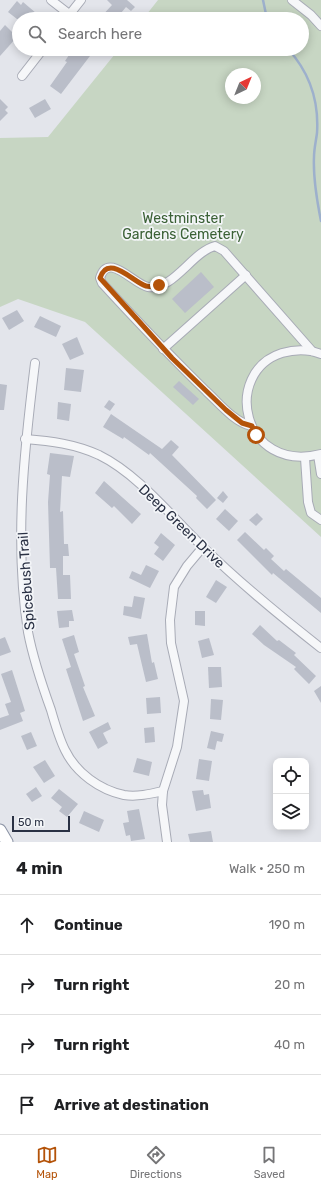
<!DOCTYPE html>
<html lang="en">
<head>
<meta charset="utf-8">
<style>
	body { margin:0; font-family:Rubik,sans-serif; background:#f6f6f6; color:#202124 }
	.controls { position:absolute; right:12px; bottom:12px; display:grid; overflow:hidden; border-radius:8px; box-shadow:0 2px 10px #0003 }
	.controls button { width:36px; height:36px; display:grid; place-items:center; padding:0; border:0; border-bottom:1px solid #e0e0e0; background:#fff; color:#202124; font:20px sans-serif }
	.compass { position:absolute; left:225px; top:68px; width:36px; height:36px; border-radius:50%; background:#fff; box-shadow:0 2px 10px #0003; rotate:43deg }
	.scale { position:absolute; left:12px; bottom:10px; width:58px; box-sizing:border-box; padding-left:4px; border:2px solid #2a3144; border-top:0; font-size:11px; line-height:14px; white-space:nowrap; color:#2a3144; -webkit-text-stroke:3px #f3f5f8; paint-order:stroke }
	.stop { position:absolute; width:12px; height:12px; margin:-9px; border:3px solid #b45309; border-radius:50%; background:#fff }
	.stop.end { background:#b45309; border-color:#fff; box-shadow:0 1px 4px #0008 }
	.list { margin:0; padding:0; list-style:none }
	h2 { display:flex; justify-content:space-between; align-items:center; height:52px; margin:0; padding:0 16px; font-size:17px }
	h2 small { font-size:13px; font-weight:400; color:#757577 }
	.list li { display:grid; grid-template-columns:26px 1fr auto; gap:12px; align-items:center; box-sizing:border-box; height:60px; padding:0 16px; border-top:1px solid #e0e0e0 }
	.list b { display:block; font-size:15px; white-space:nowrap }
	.list em { font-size:13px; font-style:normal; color:#757577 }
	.icon { flex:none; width:22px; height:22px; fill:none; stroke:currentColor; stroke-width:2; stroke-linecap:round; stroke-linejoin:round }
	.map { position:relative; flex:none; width:321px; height:842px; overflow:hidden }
	.search { position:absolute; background:#fff; box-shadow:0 2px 10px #0003; left:12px; right:12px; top:12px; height:44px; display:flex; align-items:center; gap:10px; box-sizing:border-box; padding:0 14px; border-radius:22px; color:#757577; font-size:15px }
	.sheet { height:292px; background:#fff }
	nav { display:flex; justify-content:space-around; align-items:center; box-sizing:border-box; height:56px; border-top:1px solid #e0e0e0; background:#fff; font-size:11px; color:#757577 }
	nav a { display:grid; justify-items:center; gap:2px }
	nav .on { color:#b45309 }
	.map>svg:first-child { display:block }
	.green { fill:#c7d6c3; fill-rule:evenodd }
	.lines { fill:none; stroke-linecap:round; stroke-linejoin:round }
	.stream { stroke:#9db0cc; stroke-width:2.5 }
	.building { fill:#babec9 }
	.minor-casing { stroke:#a8abb6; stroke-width:10 }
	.highway-casing { stroke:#8991a3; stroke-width:13 }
	.minor { stroke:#f6f7f9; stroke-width:8 }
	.highway { stroke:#fff; stroke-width:11 }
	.route { stroke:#b45309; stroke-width:5 }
	.labels { text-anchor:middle; stroke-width:3.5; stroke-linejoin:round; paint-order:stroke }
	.park-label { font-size:14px; fill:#3b6136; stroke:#f3f5f8 }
	.street-label { font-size:14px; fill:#2a3144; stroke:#f3f5f8 }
</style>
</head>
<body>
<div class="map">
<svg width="321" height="842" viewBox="0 0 321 842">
	<rect width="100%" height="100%" fill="#e3e5eb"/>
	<path class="green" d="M 158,0 L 321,0 L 321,537 L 85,322 L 18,299 L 0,307 L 0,138 L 48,137 L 119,49 L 302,49 L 302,19 L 143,19 ZM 231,74 L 255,74 L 255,98 L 231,98 Z"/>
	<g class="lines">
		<g class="stream">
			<polyline points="263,0 267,19"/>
			<path d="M 288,49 C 310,73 319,102 317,133 C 316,141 314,149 314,157 C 313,178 317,201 321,221"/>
		</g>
	</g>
	<g class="building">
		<polygon points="107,0 127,0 135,7 131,11 126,7 116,19 99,19 112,5"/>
		<polygon points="17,1 21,5 23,2 43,19 17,19 8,12"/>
		<polygon points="5,25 17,37 0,56 0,31"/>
		<polygon points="73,49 89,49 93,52 61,94 50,86 67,62 65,61"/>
		<polygon points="0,99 8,107 5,110 8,113 0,121"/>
		<polygon points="45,99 51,109 35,118 29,108"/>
		<polygon points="201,272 214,287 185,313 172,299"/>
		<polygon points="17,310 24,321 9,330 2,318"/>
		<polygon points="40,316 61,326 56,337 34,327"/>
		<polygon points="77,337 84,354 70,360 62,344"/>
		<polygon points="66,368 84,370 81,392 64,390"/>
		<polygon points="179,381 199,399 193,405 173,387"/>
		<polygon points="0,384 7,385 4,410 0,410"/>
		<polygon points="109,400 115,404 110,411 104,407"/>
		<polygon points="58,402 71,404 69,421 57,419"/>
		<polygon points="111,414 162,449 171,440 179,447 172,455 216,500 207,509 196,498 197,496 150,453 149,455 124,437 123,439 103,427"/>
		<polygon points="50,453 74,456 70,477 62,476 60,512 63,511 64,544 68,544 69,556 63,556 63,575 70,575 71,599 58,599 56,568 50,568 48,502 50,475 47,474"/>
		<polygon points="104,481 141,514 132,524 114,506 112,508 95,493"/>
		<polygon points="223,491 228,497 223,503 217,498"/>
		<polygon points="225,509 238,521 229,531 216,519"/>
		<polygon points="257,513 263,519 256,526 249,520"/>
		<polygon points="245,532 264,550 266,548 274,556 271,559 284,571 286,569 321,598 321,613 273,573 272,575 237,540"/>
		<polygon points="161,533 175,545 163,561 154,554 159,547 154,543"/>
		<polygon points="146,565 159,571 150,588 129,578 132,571 141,575"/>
		<polygon points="216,580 227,587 216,603 206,597"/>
		<polygon points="134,596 145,598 141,619 123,615 124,606 132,607"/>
		<polygon points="72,610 74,621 69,621 69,627 59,628 57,611"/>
		<polygon points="195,611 205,611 205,626 195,625"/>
		<polygon points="260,625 277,641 279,640 296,653 294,655 316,676 309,684 294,669 296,667 264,645 252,634"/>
		<polygon points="147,634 152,663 154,662 158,679 146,682 137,644 130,645 128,637"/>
		<polygon points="74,635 79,652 74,654 85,686 83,687 95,716 83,721 66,669 71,667 62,639"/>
		<polygon points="5,637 11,652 0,656 0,639"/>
		<polygon points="209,638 214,655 202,658 198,641"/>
		<polygon points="208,667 221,667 222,687 209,688"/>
		<polygon points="12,670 25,711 20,713 23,721 0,730 0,718 9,715 5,704 11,702 1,674"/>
		<polygon points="321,686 321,703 314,691"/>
		<polygon points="160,697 161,713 147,714 146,698"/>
		<polygon points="211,699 223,700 221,720 210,719"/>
		<polygon points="108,722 111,729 103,733 108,743 98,749 89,732"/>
		<polygon points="154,727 155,742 145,743 144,728"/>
		<polygon points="211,731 224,734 222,742 217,741 215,750 207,748"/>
		<polygon points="31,732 37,746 27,750 21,736"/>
		<polygon points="137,758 152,762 149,776 133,772"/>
		<polygon points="199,759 212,761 209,781 196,779"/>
		<polygon points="45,760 55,776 44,783 33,767"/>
		<polygon points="36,787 42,796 32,802 26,794"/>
		<polygon points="59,789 78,804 67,817 59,811 62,807 51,798"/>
		<polygon points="203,790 204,795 209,794 211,808 196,811 192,791"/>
		<polygon points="139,809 145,839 131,841 130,835 126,836 123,823 129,822 127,811"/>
		<polygon points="84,811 104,820 99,832 79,823"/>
		<polygon points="211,831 213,842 190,842 188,834"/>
	</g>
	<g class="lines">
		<defs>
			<g id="minor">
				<polyline points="51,0 69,14"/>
				<polyline points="292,0 311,15 321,26"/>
				<polyline points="66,19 81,0"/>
				<polyline points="22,76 43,49"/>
				<polyline points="163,349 246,275"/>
				<path d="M 321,354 C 308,349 296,349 282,353 C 222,372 241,474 321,454"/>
				<path d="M 35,363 C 24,452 14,542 28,632 C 33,658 42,685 51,710 C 55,724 59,738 65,750 C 76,773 100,790 124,795 C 137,797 150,794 163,791"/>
				<path d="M 251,426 C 233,421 220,404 206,391 C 170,356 136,320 102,283 L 100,278 C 108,251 133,284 148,287 C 173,291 192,252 215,246 L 224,251 L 312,351"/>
				<path d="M 25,439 C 51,441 75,444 99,455 C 138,474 172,517 203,547 C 240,583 280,616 321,648"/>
				<polyline points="318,455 321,474"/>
				<polyline points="305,458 308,502 311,513 321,520"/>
				<polyline points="167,842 162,805 163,791 177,747 184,701 171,643 170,620 174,587 187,566 203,547"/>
			</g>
			<polyline id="highway" points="0,830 7,842"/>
		</defs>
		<use href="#minor" class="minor-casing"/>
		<use href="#highway" class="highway-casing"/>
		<use href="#minor" class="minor"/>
		<use href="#highway" class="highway"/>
	</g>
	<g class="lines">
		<path class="route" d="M 159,285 C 155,286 150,287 146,286 C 133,282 108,253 100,278 L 172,358 L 226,410 L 242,423 L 252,426 L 256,435"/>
	</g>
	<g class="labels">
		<g class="park-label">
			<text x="183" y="223">Westminster<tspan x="183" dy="16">Gardens Cemetery</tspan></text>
		</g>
		<g class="street-label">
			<text transform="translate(182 526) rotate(44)" y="5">Deep Green Drive</text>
			<text transform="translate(26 581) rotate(-94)" y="5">Spicebush Trail</text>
		</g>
	</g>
</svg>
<div class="controls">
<button><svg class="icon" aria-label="locate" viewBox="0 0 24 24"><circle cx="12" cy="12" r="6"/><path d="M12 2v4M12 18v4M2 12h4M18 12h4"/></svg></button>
<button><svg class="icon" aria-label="layers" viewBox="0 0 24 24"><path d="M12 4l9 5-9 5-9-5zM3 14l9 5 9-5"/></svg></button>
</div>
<svg class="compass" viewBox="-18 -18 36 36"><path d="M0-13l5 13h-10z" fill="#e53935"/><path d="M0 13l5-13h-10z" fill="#757577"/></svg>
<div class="scale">50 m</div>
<div class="stop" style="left:256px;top:435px"></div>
<div class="stop end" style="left:159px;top:285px"></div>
<div class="search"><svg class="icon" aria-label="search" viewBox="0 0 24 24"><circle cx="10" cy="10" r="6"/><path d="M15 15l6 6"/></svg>Search here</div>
</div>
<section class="sheet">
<h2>4 min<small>Walk · 250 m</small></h2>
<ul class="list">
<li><svg class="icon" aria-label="ahead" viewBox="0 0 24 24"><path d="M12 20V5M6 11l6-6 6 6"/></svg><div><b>Continue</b></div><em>190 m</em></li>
<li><svg class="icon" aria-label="right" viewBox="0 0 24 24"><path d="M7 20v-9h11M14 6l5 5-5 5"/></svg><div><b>Turn right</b></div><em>20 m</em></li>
<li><svg class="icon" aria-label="right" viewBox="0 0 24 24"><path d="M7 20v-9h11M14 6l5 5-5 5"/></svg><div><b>Turn right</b></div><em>40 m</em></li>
<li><svg class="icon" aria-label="arrive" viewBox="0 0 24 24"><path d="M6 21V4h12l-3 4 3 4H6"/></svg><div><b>Arrive at destination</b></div></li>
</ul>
</section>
<nav>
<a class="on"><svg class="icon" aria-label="map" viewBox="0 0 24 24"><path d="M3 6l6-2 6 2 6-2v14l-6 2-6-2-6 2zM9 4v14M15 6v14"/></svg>Map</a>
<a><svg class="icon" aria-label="directions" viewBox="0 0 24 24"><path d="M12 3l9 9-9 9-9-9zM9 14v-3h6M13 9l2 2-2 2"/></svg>Directions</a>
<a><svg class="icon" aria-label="saved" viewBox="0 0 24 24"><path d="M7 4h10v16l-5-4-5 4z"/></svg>Saved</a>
</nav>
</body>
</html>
